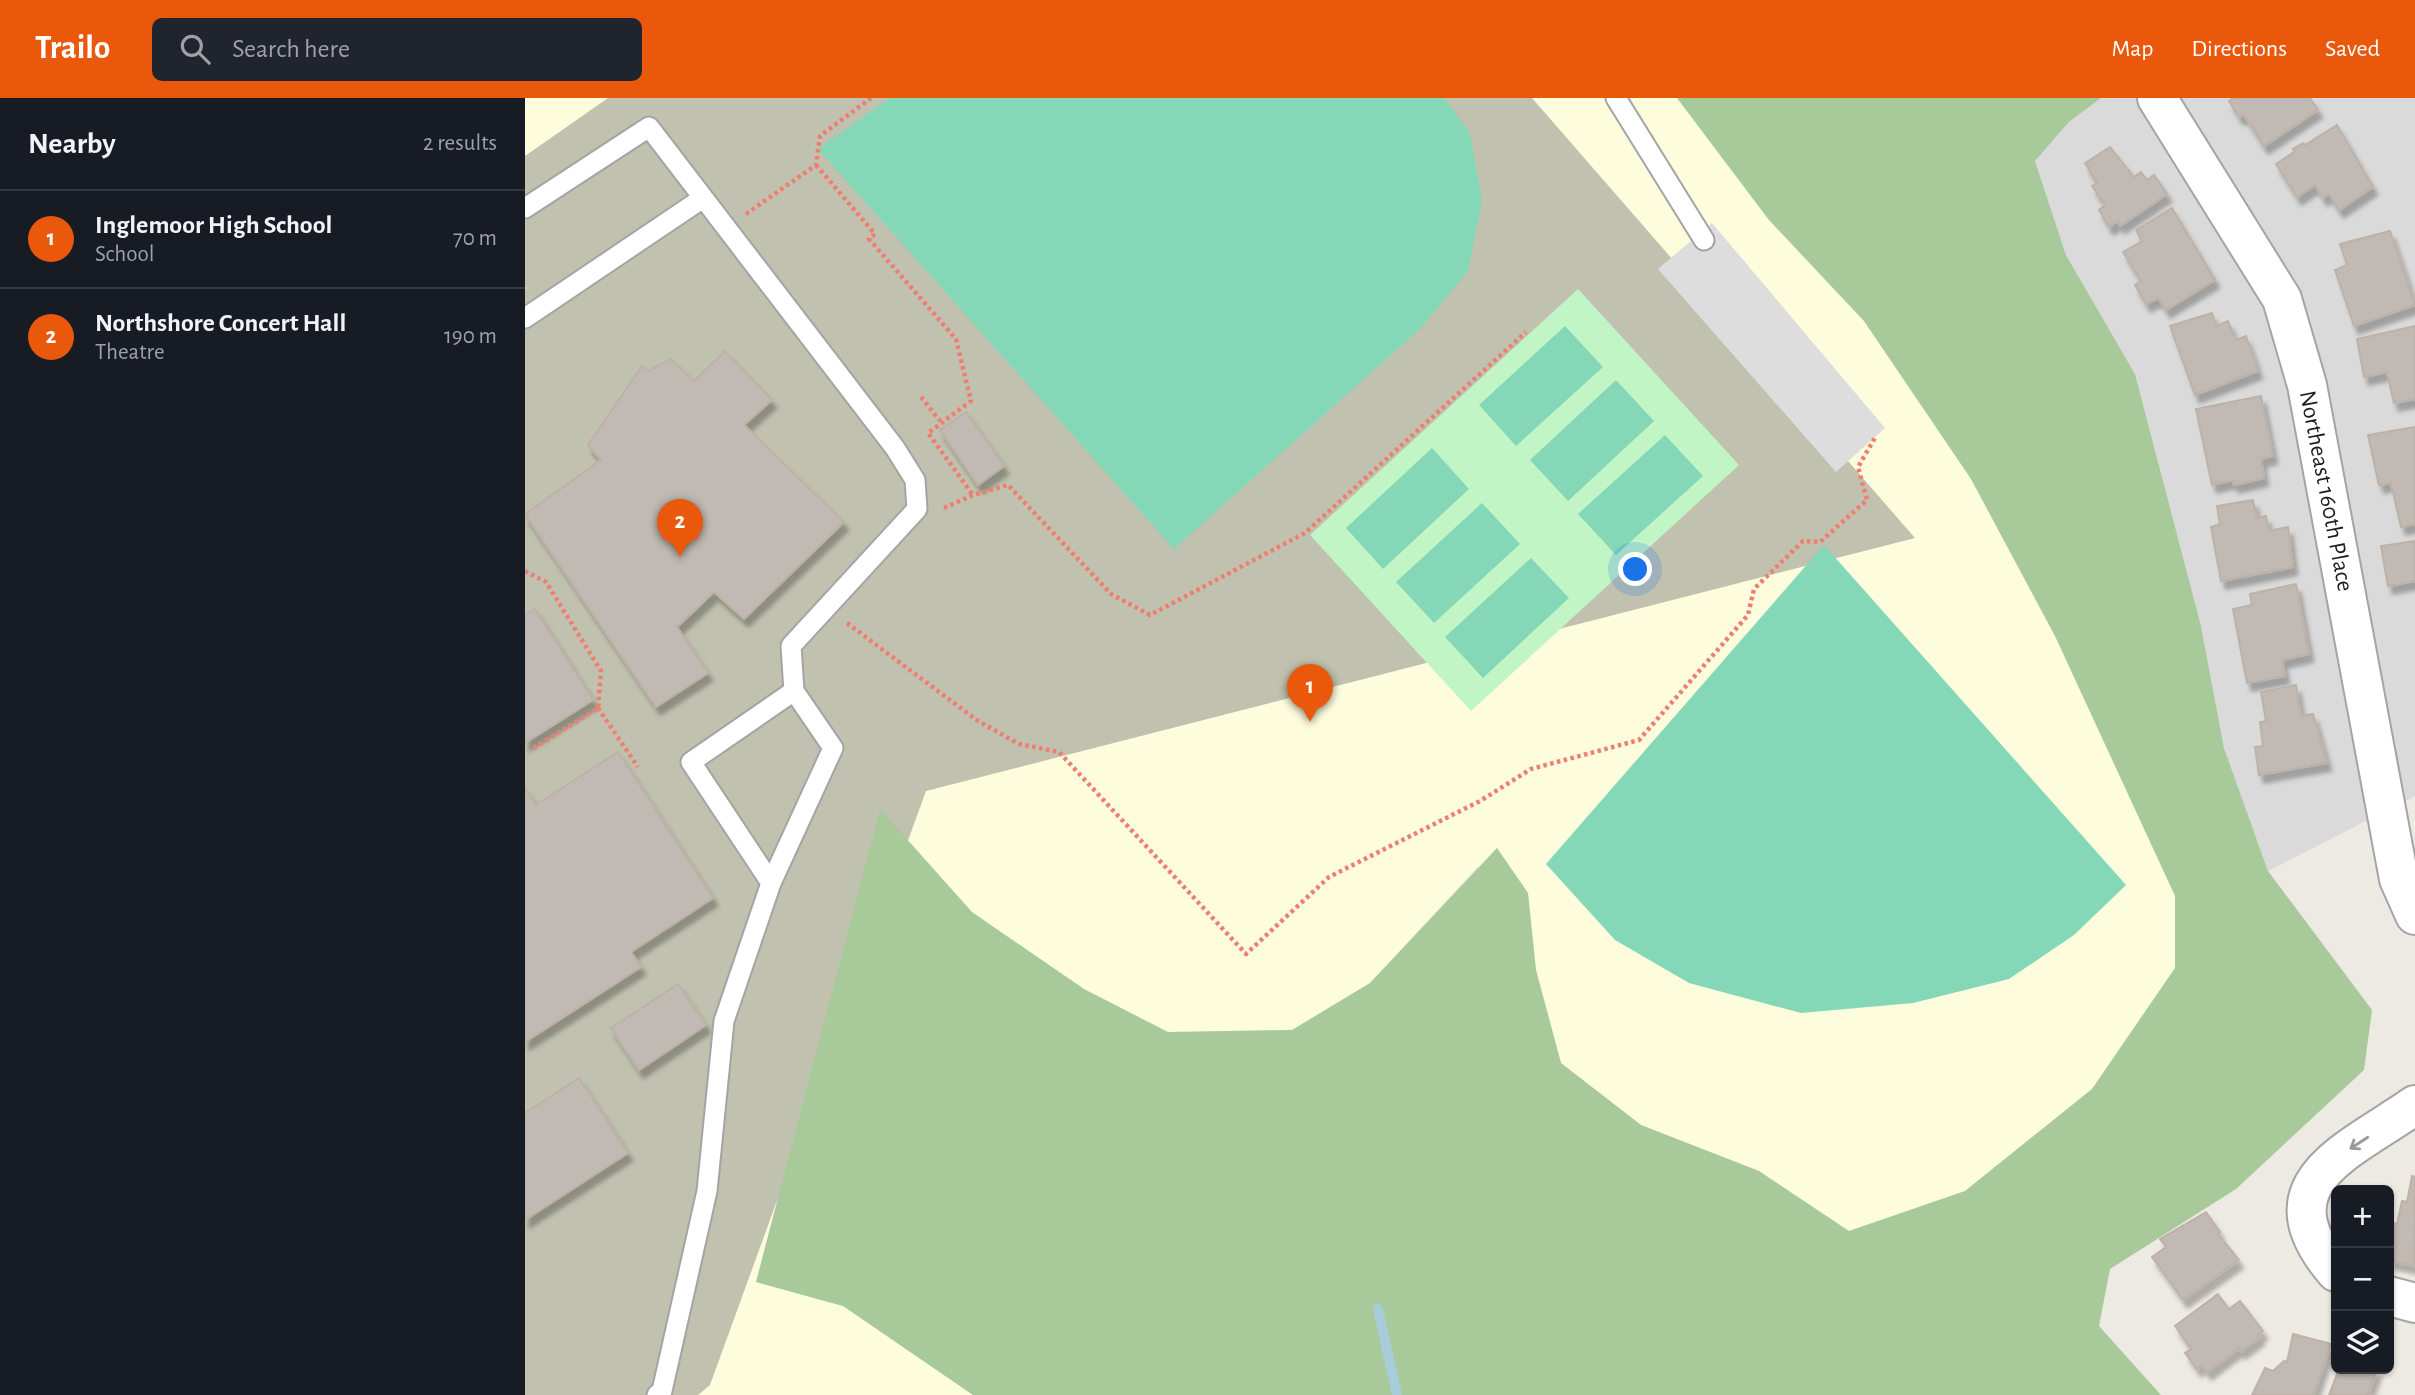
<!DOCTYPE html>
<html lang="en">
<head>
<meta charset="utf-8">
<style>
	body { margin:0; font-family:"Alegreya Sans",sans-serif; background:#20242c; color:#f1f3f6 }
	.controls { position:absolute; right:21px; bottom:21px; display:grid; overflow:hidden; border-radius:10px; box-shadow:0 2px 5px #0004 }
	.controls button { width:63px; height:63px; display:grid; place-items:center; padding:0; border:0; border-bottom:2px solid #363941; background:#171b24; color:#f1f3f6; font:35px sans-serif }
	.you { position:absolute; left:1111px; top:472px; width:24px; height:24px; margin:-18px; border:5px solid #fff; border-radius:50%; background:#1a73e8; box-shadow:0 0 0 10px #1a73e833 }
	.badge { display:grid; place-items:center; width:46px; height:46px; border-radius:50%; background:#ea580c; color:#fff; font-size:23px; font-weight:700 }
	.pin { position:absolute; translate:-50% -58px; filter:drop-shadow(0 2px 4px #0008) }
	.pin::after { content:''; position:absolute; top:37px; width:24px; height:21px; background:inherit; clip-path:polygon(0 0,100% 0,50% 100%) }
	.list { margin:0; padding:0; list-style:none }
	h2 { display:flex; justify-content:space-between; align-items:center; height:91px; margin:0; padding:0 28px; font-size:30px }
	h2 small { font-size:23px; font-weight:400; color:#9ea1a6 }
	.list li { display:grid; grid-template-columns:46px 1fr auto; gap:21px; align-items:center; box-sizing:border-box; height:98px; padding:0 28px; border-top:2px solid #363941 }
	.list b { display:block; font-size:26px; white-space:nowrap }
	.list p { margin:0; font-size:23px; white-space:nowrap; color:#9ea1a6 }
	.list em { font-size:23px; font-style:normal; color:#9ea1a6 }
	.icon { flex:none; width:38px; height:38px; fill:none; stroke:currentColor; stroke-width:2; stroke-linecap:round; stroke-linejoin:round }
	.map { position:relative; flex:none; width:1890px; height:1297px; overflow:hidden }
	header { display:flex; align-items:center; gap:42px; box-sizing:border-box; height:98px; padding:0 35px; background:#ea580c; color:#fff }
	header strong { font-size:33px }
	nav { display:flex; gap:38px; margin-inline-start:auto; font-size:24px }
	.search { width:490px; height:63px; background:#20242c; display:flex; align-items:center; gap:18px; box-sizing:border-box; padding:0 24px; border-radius:10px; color:#9ea1a6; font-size:26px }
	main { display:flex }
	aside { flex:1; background:#171b24 }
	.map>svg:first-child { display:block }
	.residential { fill:#dbdada }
	.education { fill:#fdfcdc }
	.construction { fill:#c1c1af }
	.forest { fill:#a8ca9a }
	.park { fill:#c2f5c6 }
	.pitch { fill:#85d8b7 }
	.parking { fill:#ddd }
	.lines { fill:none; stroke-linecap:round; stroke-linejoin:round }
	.stream { stroke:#a6cdd8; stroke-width:10 }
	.building { fill:#c1b9b3; stroke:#beb1a6; stroke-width:2; filter:url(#shadow) }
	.lane-casing { stroke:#a4a4a4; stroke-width:23 }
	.street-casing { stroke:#a4a4a4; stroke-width:42 }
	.path { stroke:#f07d71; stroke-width:4.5; stroke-dasharray:3.5 3.5; stroke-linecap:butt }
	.lane { stroke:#fff; stroke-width:19 }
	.street { stroke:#fff; stroke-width:38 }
	.oneway { stroke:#999 }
	.labels { text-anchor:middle; stroke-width:7; stroke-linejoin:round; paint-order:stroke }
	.street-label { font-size:24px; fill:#1d1d1d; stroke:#fff }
</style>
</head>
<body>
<header>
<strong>Trailo</strong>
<div class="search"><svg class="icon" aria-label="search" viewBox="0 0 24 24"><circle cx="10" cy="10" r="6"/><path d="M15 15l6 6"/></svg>Search here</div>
<nav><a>Map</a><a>Directions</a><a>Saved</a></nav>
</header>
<main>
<aside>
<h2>Nearby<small>2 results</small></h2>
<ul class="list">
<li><span class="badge">1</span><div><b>Inglemoor High School</b><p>School</p></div><em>70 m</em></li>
<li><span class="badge">2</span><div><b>Northshore Concert Hall</b><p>Theatre</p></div><em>190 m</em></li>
</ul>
</aside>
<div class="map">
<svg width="1890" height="1297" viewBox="0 0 1890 1297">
	<defs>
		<filter id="shadow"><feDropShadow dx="4.5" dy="8" stdDeviation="2" flood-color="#0004"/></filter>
	</defs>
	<rect width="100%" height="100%" fill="#edeae3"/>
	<polygon class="residential" points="1576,0 1890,0 1890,698 1743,773 1699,650 1676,528 1610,276 1541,157 1510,63 1544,24"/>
	<polygon class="education" points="0,0 1152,0 1244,122 1339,223 1446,381 1530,538 1650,797 1650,870 1567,991 1440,1093 1324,1133 1234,1073 1116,1027 1036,965 1011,872 1003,795 952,769 845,885 767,932 642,934 559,891 446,814 355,711 231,1184 318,1208 448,1297 0,1297"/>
	<polygon class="construction" points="83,0 1007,0 1390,440 401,693 185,1287 173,1297 0,1297 0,58"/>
	<polygon class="forest" points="1152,0 1576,0 1544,24 1510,63 1541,157 1610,276 1676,528 1699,650 1743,773 1847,912 1839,972 1711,1091 1585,1171 1574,1228 1636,1297 448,1297 318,1208 231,1184 355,711 447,814 559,891 643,934 767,932 845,885 972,750 1003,795 1011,872 1036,965 1116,1027 1234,1073 1324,1133 1440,1093 1567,991 1650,870 1650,798 1530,538 1446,381 1339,223 1244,122"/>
	<polygon class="park" points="1053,191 1214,367 946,613 785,437"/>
	<g class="pitch">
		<polygon points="365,0 919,0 945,35 957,102 943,173 896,230 649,451 293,51"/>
		<polygon points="1040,228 1078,269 991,348 954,307"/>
		<polygon points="1091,282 1129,323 1043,403 1005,362"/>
		<polygon points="1140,337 1178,378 1091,457 1053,416"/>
		<polygon points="907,350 944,391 858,471 821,430"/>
		<polygon points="957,405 995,446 909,525 871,484"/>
		<polygon points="1299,447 1601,787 1549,837 1484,881 1388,905 1276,915 1164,885 1090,842 1021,766"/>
		<polygon points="1006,460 1044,500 958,580 920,539"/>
	</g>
	<polygon class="parking" points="1187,125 1360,330 1311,374 1133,171"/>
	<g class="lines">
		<polyline class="stream" points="853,1211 872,1297"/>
	</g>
	<g class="building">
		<polygon points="1708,0 1785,0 1793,12 1739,48 1719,17 1714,19 1704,3"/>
		<polygon points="1812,27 1848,89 1814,112 1804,96 1798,100 1790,87 1772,99 1751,66 1769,54 1768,51 1778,45 1780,47"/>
		<polygon points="1585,49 1609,79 1616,74 1622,82 1629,77 1642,96 1595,128 1593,123 1584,129 1574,112 1580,107 1567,88 1572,85 1560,65"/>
		<polygon points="1647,110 1690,182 1641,212 1633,200 1621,206 1610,187 1616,183 1598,154 1617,143 1611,132"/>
		<polygon points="1865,133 1890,207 1829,228 1810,172 1822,167 1815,146"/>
		<polygon points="1687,215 1691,228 1703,223 1711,242 1721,238 1733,273 1670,297 1645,228"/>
		<polygon points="1890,228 1890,301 1869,305 1862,274 1839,279 1832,241"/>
		<polygon points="200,253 247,302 219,327 319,424 219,521 189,494 152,529 183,575 131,609 0,416 76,362 63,347 117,268 123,273 146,261 169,283"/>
		<polygon points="1736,298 1748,358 1736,361 1739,380 1709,387 1708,382 1687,387 1671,311"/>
		<polygon points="441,314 479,368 453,387 415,332"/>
		<polygon points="1890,329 1890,426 1876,429 1866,385 1854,387 1843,337"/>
		<polygon points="1728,402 1732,420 1741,418 1744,433 1763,429 1768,469 1696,483 1686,429 1695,426 1692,408"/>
		<polygon points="1890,443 1890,483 1863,488 1856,448"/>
		<polygon points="1771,486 1784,556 1757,562 1760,578 1722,585 1708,511 1727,507 1725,496"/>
		<polygon points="10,511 68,602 0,645 0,517"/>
		<polygon points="1771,587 1776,618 1788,616 1802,665 1734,677 1730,649 1738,648 1735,624 1741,623 1736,594"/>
		<polygon points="93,654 188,800 106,854 116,869 0,944 0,690 11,707"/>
		<polygon points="153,886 181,927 114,972 86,930"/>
		<polygon points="54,980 103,1055 0,1122 0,1015"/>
		<polygon points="1887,1078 1890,1079 1889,1168 1864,1163 1868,1125 1872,1126 1877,1103 1882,1104"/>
		<polygon points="1681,1114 1695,1134 1693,1136 1714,1162 1658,1202 1627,1159 1641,1149 1635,1141"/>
		<polygon points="1693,1196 1704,1211 1715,1203 1738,1233 1733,1237 1735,1239 1716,1253 1714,1250 1682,1274 1677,1267 1672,1271 1660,1255 1666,1251 1650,1228"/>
		<polygon points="1768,1236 1806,1246 1788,1297 1727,1297 1740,1270 1748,1273 1759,1263 1762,1264"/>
		<polygon points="1814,1271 1852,1271 1843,1296 1847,1297 1804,1297"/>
	</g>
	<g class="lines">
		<defs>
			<g id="lane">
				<polyline points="1091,0 1179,142"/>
				<polyline points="0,110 124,29 370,350 390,382 392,411 266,548 269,593 166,664 246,785 199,923 182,1093 137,1293 132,1297"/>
				<polyline points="0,220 178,100"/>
				<polyline points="246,785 308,650 269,593"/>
			</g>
			<g id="street">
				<polyline points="1632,0 1757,201 1782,287 1874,781 1890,817"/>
				<path d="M 1811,1174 C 1734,1085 1825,1053 1890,1007"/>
				<polyline points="1864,1198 1890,1205"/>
			</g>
		</defs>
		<use href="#lane" class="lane-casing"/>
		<use href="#street" class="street-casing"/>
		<g class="path">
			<polyline points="291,67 350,136 344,141 431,241 446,303 403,335 448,397"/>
			<polyline points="221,116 291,67 295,38 346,0"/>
			<polyline points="396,299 415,323"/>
			<polyline points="419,410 448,397 483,387 586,496 625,517 780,435 1001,234"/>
			<polyline points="0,473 21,484 76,573 73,610 7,651"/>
			<polyline points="322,525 453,623 494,646 534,654 721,856 804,779 955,703 1006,671 1114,642 1223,517 1229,491 1278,443 1295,444 1342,402 1333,369 1351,338"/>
			<polyline points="73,610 113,669"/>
		</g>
		<use href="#lane" class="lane"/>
		<use href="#street" class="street"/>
	</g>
	<defs><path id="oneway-shaft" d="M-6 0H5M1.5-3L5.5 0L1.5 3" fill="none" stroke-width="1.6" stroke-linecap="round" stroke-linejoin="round" transform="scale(1.75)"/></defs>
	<use class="oneway" href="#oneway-shaft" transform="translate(1834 1045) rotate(147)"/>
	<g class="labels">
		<g class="street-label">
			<text transform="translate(1802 393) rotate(79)" y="8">Northeast 160th Place</text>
		</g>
	</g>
</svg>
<div class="controls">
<button>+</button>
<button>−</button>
<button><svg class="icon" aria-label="layers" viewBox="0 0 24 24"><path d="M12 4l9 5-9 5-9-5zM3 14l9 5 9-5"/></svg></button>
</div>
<div class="you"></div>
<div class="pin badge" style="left:785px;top:624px">1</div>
<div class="pin badge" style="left:155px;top:459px">2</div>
</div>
</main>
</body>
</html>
